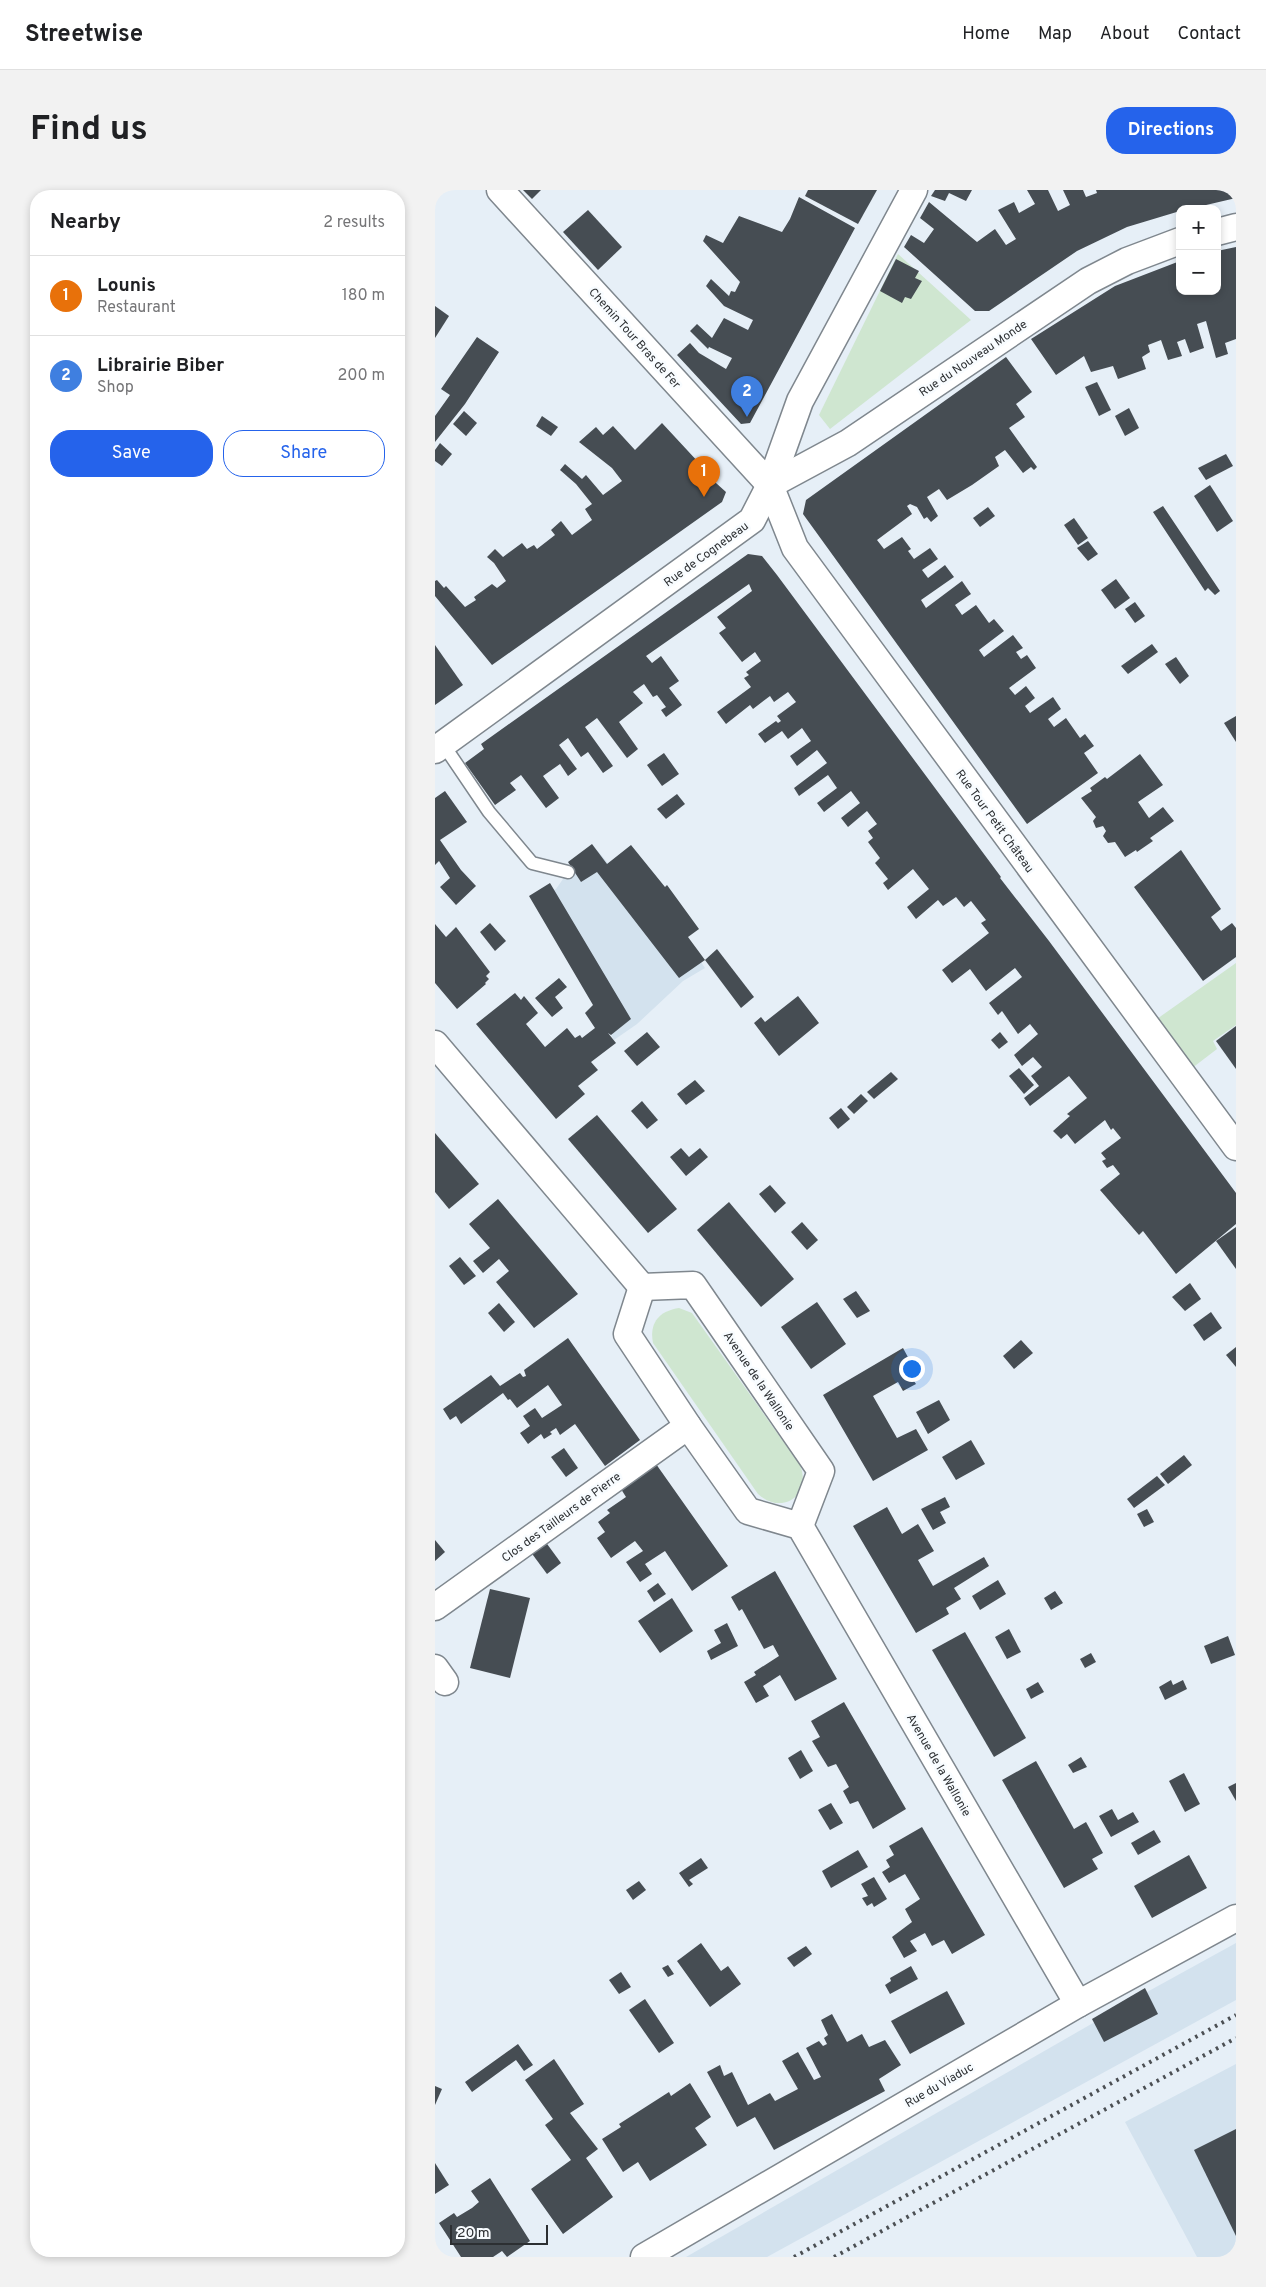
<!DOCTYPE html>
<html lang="en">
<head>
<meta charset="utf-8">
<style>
	body { margin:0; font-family:Overpass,sans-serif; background:#f2f2f2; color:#202124 }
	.controls { position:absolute; right:15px; top:15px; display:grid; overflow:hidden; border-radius:10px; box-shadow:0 2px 8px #0003 }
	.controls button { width:45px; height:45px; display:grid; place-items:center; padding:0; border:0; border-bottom:1px solid #e0e0e0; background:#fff; color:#202124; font:25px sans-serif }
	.scale { position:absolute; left:15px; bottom:12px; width:98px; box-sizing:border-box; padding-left:5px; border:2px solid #2c2f32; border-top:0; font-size:14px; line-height:18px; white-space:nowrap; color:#2c2f32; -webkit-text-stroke:4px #f8fcff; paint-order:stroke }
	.you { position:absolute; left:476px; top:1178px; width:18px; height:18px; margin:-12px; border:4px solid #fff; border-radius:50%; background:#1a73e8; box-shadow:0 0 0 8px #1a73e833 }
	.badge { display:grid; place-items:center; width:32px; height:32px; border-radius:50%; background:#2563eb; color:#fff; font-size:16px; font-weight:700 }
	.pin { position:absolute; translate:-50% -41px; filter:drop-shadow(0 1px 2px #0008) }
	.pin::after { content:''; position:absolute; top:26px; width:18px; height:15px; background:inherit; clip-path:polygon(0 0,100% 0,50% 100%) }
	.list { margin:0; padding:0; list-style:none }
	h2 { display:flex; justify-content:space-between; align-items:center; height:65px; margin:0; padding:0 20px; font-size:21px }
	h2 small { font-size:16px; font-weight:400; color:#757577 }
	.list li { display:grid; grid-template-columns:32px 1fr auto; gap:15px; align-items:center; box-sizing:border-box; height:80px; padding:0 20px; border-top:1px solid #e0e0e0 }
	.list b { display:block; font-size:19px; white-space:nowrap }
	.list p { margin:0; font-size:16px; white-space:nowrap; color:#757577 }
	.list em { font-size:16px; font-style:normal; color:#757577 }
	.actions { display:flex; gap:10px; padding:15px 20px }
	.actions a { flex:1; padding:11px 0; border:1px solid #2563eb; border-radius:20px; text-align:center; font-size:18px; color:#2563eb }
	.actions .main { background:#2563eb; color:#fff }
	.map { position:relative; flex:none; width:801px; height:2067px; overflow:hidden; border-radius:20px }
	header { display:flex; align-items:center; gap:30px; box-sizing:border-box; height:70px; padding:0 25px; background:#fff; border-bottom:1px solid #e0e0e0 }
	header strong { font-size:24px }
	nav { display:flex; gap:28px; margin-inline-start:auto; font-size:18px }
	.intro { display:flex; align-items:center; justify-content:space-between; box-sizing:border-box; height:120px; padding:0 30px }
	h1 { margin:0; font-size:35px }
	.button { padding:12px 22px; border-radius:20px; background:#2563eb; color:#fff; font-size:18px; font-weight:700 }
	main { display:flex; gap:30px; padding:0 30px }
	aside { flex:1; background:#fff; border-radius:20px; box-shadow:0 2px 8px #0003 }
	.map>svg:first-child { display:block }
	.built { fill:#d3e2ee }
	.green { fill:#cfe6d0 }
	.building { fill:#464d53 }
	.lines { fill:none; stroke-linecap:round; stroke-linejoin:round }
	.service-casing { stroke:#7f878e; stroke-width:15 }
	.minor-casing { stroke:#7f878e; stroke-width:29 }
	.service { stroke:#fff; stroke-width:12 }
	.minor { stroke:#fff; stroke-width:26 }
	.rail { stroke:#4b4f53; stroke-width:4; stroke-dasharray:2.5 5; stroke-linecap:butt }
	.labels { text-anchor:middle; stroke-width:5; stroke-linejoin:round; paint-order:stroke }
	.street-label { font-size:12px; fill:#2c2f32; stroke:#f8fcff }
</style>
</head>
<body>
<header>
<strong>Streetwise</strong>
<nav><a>Home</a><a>Map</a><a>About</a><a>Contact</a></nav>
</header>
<div class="intro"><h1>Find us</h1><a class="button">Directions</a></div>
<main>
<aside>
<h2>Nearby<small>2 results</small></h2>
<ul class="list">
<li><span class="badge" style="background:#e8710a">1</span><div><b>Lounis</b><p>Restaurant</p></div><em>180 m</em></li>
<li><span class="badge" style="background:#3f7fe0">2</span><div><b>Librairie Biber</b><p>Shop</p></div><em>200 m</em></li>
</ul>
<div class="actions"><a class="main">Save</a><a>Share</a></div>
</aside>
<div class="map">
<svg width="801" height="2067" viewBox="0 0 801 2067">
	<rect width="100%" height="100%" fill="#e6eff7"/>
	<g class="built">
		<polygon points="162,660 177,678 255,756 270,778 248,791 202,834 179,850 99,711 121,699 133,682"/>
		<polygon points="801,1753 801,1810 332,2067 251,2067 712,1802"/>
		<polygon points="801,1874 801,2067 762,2067 690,1932"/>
	</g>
	<g class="green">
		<polygon points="463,64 536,130 395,239 384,225"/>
		<polygon points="801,773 801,835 778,851 782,859 748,885 712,836"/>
		<path d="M 244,1118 L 257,1123 L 365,1275 C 377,1305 348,1326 323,1304 L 218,1153 C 214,1133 224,1121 244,1118 Z"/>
	</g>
	<g class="building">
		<polygon points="88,0 106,0 97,9"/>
		<polygon points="373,0 442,0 423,34 370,6"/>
		<polygon points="500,0 537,0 531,11 514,3 510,11 496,6"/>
		<polygon points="592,0 613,0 623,21 635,15 628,0 648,0 651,7 662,3 661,0 801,0 801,8 754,19 745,19 745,21 692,37 642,61 554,121 540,121 469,57 476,45 489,53 499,39 485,28 494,12 542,52 560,39 571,55 581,49 563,20 579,12 584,23 600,14"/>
		<polygon points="364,7 420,38 315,233 306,234 242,165 255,153 264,163 291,179 297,168 274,157 273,159 255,141 262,134 277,148 289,128 313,140 318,130 289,116 271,96 276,89 294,106 296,101 300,102 305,92 268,51 271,45 288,53 304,26 347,42 355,29"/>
		<polygon points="153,20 187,57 163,80 128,42"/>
		<polygon points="801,57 801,149 790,153 793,164 781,168 771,131 762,134 769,158 755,163 750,149 742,152 747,166 733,170 726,150 713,155 715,162 707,167 711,179 683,189 678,176 656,182 649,166 621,185 596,149 680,96 745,71 745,101 782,101 782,61"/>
		<polygon points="461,69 484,81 480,88 487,91 476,109 470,107 467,113 445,101"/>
		<polygon points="0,116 14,126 0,148"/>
		<polygon points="42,147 64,162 30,214 0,252 0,226 15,205 6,199"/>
		<polygon points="571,167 597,202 581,214 590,227 574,238 602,277 599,280 596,277 588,283 570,260 560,267 564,276 537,295 512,310 504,299 492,307 503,326 496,332 492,327 489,329 482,317 475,314 472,316 477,324 442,350 449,359 467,347 476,359 473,361 479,369 495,358 503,369 487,380 493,388 510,375 519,387 486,410 491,418 527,391 536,404 520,415 527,425 541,415 554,433 559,429 569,441 544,460 549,467 578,445 588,458 581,462 586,469 592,465 601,478 574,498 580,505 591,496 600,508 590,516 595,523 618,507 626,519 613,529 619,537 631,528 645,548 650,544 659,556 649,563 663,583 592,634 368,324 371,310"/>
		<polygon points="662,192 676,220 664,226 650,197"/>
		<polygon points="694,218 704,238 690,246 680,226"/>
		<polygon points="29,221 42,233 31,246 18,234"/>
		<polygon points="107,226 123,237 116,246 101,236"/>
		<polygon points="227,233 265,274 262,276 291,302 287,312 57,475 0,406 0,391 2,390 9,398 11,396 30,417 41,410 39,407 57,394 62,398 71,391 59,373 52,367 60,359 68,367 87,353 92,359 99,355 102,359 120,345 116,340 126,331 137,345 157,330 150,319 157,314 141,294 125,280 130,274 147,289 151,285 168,305 187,291 177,278 144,252 161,237 168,245 178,236 200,260"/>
		<polygon points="5,253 17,264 7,276 0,271 0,260"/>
		<polygon points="791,264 798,276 771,290 763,278"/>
		<polygon points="775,295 798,331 782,342 759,306"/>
		<polygon points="728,316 785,401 780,405 773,398 770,401 718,322"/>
		<polygon points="553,317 560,326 545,337 538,328"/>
		<polygon points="639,328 653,348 643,355 629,335"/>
		<polygon points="653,351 663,364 653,371 642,358"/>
		<polygon points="313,364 327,366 342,385 566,687 565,688 614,751 801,1003 801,1034 741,1084 708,1041 704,1045 665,1000 685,984 678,975 672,978 667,971 671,969 666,963 686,948 678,938 676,940 670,930 640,954 632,944 626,949 618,941 635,926 632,924 652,908 634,886 595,916 589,908 604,896 596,886 607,877 598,867 587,876 579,865 603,844 595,834 583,844 567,821 563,825 554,813 587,787 580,778 551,801 535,779 517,793 507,780 554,743 546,733 551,730 536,711 529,717 521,707 508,716 503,710 481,729 472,717 494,699 478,679 453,700 448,693 453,689 440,673 445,668 433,652 438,648 433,641 442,634 432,621 413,637 406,628 425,613 416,601 389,622 382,613 402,598 393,585 364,606 359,598 392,573 382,560 362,576 355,566 376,551 367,538 353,549 347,541 330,553 323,544 341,531 343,533 346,531 342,526 361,512 353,502 339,512 335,506 318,519 315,515 291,534 282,522 316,497 309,488 314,485 311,482 326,471 320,462 307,472 284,443 291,438 282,427 317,401 314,394 211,466 217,473 226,466 244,491 234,498 247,515 231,527 226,520 231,517 222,505 218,507 209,494 198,502 208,513 184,532 203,559 192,568 162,528 150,537 178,576 168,583 153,562 146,567 133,548 124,555 142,579 133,586 125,574 108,586 124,608 111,618 86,585 75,593 81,600 60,615 30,573 49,559 46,554"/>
		<polygon points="681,389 695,408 680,419 666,400"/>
		<polygon points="700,412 710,426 700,433 690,419"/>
		<polygon points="717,454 723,462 693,484 686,476"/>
		<polygon points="0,455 28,495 0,515"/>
		<polygon points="741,467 754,486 745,494 730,474"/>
		<polygon points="801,526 801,552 789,533"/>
		<polygon points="229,563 244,584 227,596 212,575"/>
		<polygon points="705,564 728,595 703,612 714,628 728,617 739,631 715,648 718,651 702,662 701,660 690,667 680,652 673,653 668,646 671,641 668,636 661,638 658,631 661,627 646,608 657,601 655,598 670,587 672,589"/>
		<polygon points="10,601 32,632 5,650 26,680 41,696 21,715 5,697 15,688 4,671 0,675 0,608"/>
		<polygon points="242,604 250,614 231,629 222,619"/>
		<polygon points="157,654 172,674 196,655 230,697 232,695 264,739 253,747 270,770 244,788 162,682 146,692 133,672"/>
		<polygon points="746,660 786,719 776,727 786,741 797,733 801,738 801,767 768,791 699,697"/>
		<polygon points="115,693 196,829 176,845 173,843 181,853 156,872 163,880 143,896 150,904 121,929 41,834 80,803 86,810 89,806 103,823 91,834 110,857 132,838 140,848 145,845 147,848 160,838 150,823 158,815 94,706"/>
		<polygon points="55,733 71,751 60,761 45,742"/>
		<polygon points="0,734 11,747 21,737 55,782 51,786 54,789 50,793 51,794 22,819 0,793"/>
		<polygon points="282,759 319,807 306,818 270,770"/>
		<polygon points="124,788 132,797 120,807 128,818 117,827 100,808"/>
		<polygon points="363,806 384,833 344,866 319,833 326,827 330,832"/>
		<polygon points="801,836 801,879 781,851"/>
		<polygon points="212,842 225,857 202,876 189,861"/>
		<polygon points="565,842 573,852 564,859 556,850"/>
		<polygon points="584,878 599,895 589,904 574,886"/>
		<polygon points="456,882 463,889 439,909 432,902"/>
		<polygon points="260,890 270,901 251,915 242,904"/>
		<polygon points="426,904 433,911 419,924 412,917"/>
		<polygon points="207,911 223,930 212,939 196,921"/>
		<polygon points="406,918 415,929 403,939 394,928"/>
		<polygon points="162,925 242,1019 213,1043 133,949"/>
		<polygon points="0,943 44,994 14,1019 0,1002"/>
		<polygon points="246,958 254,967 265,958 273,967 251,986 235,967"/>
		<polygon points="335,995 351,1013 340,1023 324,1004"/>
		<polygon points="63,1009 143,1104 99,1138 61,1092 74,1081 64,1069 48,1083 38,1071 55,1058 34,1034"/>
		<polygon points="294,1012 359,1089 326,1117 262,1040"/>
		<polygon points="367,1032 383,1050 372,1060 356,1042"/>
		<polygon points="801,1037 801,1079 781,1051"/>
		<polygon points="25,1067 41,1086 29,1095 14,1076"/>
		<polygon points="755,1093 766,1109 750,1121 737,1107"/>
		<polygon points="421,1101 435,1121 422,1128 408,1109"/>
		<polygon points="382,1112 411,1154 376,1179 346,1137"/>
		<polygon points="64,1113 80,1132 69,1142 53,1123"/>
		<polygon points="776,1122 787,1138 769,1151 758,1135"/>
		<polygon points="133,1148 205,1250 170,1276 140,1234 125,1245 121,1238 115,1242 117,1244 109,1249 106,1244 93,1254 85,1243 95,1236 88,1226 100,1218 107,1228 127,1215 113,1195 82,1218 75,1209 73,1210 68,1203 26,1234 21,1226 15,1230 8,1219 56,1185 65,1196 85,1183 88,1187 91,1186 89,1180"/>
		<polygon points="586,1150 598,1163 579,1179 568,1166"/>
		<polygon points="801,1157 801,1177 791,1165"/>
		<polygon points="468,1158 481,1182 475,1185 481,1194 468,1201 463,1192 438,1206 462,1248 481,1239 493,1260 438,1291 388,1205"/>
		<polygon points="504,1210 515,1230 493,1244 481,1222"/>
		<polygon points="536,1250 550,1274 521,1290 507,1267"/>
		<polygon points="129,1258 143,1278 131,1287 116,1267"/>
		<polygon points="749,1265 757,1275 733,1294 725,1284"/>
		<polygon points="221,1274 293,1376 257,1401 230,1361 210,1374 217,1384 205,1392 191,1372 208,1361 200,1351 176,1368 162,1348 170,1342 163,1332 175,1323 172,1320 191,1307 186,1299"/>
		<polygon points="722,1286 730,1295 699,1318 692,1309"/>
		<polygon points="510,1307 515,1317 505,1322 511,1333 498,1340 486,1319"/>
		<polygon points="452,1317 467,1344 483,1334 499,1361 483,1370 498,1396 549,1367 554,1376 519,1398 526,1409 511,1418 514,1424 481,1443 418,1336"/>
		<polygon points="712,1319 719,1332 709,1337 702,1324"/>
		<polygon points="107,1347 126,1373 112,1384 92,1357"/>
		<polygon points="0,1350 10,1362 0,1371"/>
		<polygon points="340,1381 402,1489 360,1511 345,1485 328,1496 334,1506 321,1513 309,1492 321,1485 319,1482 344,1466 338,1455 329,1459 307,1419 304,1421 296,1407"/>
		<polygon points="563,1390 571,1404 545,1420 537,1406"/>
		<polygon points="223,1393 231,1404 219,1412 212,1401"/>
		<polygon points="55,1399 95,1408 75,1488 35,1478"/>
		<polygon points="620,1401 628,1413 616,1420 609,1408"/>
		<polygon points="237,1408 258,1441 225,1463 203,1431"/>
		<polygon points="292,1433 303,1456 276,1470 272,1461 286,1453 279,1440"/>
		<polygon points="574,1439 586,1462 572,1469 560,1447"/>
		<polygon points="530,1442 591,1548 559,1567 497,1460"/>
		<polygon points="793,1446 800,1465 776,1474 769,1456"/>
		<polygon points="656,1463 661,1472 650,1478 645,1469"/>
		<polygon points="736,1490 738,1495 748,1490 752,1499 730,1510 724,1497"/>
		<polygon points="603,1492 609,1502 596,1509 591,1499"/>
		<polygon points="409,1512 471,1619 438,1639 423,1611 415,1614 408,1601 414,1597 401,1574 393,1577 377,1551 385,1547 376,1531"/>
		<polygon points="366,1560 378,1581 365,1589 353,1568"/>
		<polygon points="646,1567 652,1577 638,1583 633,1575"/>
		<polygon points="601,1571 639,1639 651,1632 668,1663 657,1669 663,1679 629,1698 567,1590"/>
		<polygon points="749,1583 765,1614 750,1622 734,1591"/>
		<polygon points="801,1593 801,1611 793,1597"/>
		<polygon points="396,1613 408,1633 395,1640 383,1620"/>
		<polygon points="677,1619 683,1630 698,1622 704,1632 676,1647 664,1626"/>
		<polygon points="487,1637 550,1745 517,1764 509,1750 497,1756 490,1743 475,1751 482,1761 469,1768 457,1747 477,1732 470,1719 485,1709 470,1684 454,1693 447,1682 455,1677 451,1670 459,1665 454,1656"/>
		<polygon points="719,1640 726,1652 703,1665 696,1653"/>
		<polygon points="423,1660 433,1677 396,1698 387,1681"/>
		<polygon points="754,1665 772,1698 717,1728 699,1696"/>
		<polygon points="266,1668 273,1678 254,1690 258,1694 254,1697 244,1683"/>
		<polygon points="439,1687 452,1709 439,1717 437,1713 432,1716 427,1708 433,1706 426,1694"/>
		<polygon points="204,1691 211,1700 198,1710 191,1700"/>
		<polygon points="266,1753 286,1781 293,1776 306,1794 275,1817 242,1771"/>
		<polygon points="371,1756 377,1764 359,1777 352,1768"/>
		<polygon points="233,1775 239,1784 233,1787 227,1778"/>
		<polygon points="476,1776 483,1789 455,1804 450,1795 456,1791 455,1788"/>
		<polygon points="186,1782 196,1797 184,1804 174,1790"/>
		<polygon points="710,1798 723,1824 669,1852 657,1829"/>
		<polygon points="512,1801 530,1834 475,1864 456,1831"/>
		<polygon points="210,1809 239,1853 224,1863 194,1820"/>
		<polygon points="397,1824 412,1852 427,1844 434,1857 450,1850 466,1875 444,1889 450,1901 339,1960 320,1927 302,1937 272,1882 285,1875 289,1886 297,1882 313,1915 335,1903 340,1911 363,1899 347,1871 363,1862 379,1890 386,1887 371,1858 384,1851 388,1856 392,1854 389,1848 393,1845 386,1830"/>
		<polygon points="83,1854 98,1875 89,1881 81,1870 37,1902 30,1892"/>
		<polygon points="119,1869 149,1914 135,1923 163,1959 151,1968 178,2007 128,2044 96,1999 136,1970 110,1935 118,1929 90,1890"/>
		<polygon points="255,1893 276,1927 260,1938 272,1955 215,1991 203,1972 188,1982 167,1949 186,1937 184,1934 234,1902 236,1906"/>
		<polygon points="0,1896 7,1899 0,1915"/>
		<polygon points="801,1939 801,2046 759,1960"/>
		<polygon points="0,1973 14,1995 0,2004"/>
		<polygon points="55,1988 95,2051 72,2067 67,2061 58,2067 26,2067 4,2033 19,2023 22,2027 37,2018 44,2012 36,2001"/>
	</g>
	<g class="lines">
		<defs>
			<polyline id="service" points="8,554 54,622 97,673 133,682"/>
			<g id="minor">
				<polyline points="65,0 335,295 360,358 801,957"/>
				<polyline points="782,42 801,37"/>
				<polyline points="335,295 413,253 653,91 692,71 745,51"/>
				<polyline points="0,560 317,330 335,295 365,211 479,0"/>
				<polyline points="0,854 207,1097"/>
				<polyline points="207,1097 192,1144 253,1236 313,1321 365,1336 643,1814"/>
				<polyline points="207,1097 258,1095 386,1281 365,1336"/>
				<polyline points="0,1417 253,1236"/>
				<polyline points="0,1478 10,1492"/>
				<polyline points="209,2067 643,1814 801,1728"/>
			</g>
		</defs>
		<use href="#service" class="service-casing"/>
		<use href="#minor" class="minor-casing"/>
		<use href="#service" class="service"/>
		<use href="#minor" class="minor"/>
		<g class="rail">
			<polyline points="359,2067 801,1825"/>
			<polyline points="399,2067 801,1848"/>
		</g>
	</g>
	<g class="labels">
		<g class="street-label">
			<text transform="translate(200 148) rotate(48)" y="4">Chemin Tour Bras de Fer</text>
			<text transform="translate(538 168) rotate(-34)" y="4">Rue du Nouveau Monde</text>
			<text transform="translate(271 364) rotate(-36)" y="4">Rue de Cognebeau</text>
			<text transform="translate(560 631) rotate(54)" y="4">Rue Tour Petit Château</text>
			<text transform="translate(324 1191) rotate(56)" y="4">Avenue de la Wallonie</text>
			<text transform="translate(126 1327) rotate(-36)" y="4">Clos des Tailleurs de Pierre</text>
			<text transform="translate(504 1575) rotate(60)" y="4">Avenue de la Wallonie</text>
			<text transform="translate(504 1895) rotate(-30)" y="4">Rue du Viaduc</text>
		</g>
	</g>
</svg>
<div class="controls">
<button>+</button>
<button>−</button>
</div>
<div class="scale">20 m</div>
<div class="you"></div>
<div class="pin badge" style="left:269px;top:307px;background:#e8710a">1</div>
<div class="pin badge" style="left:312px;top:227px;background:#3f7fe0">2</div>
</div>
</main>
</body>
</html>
